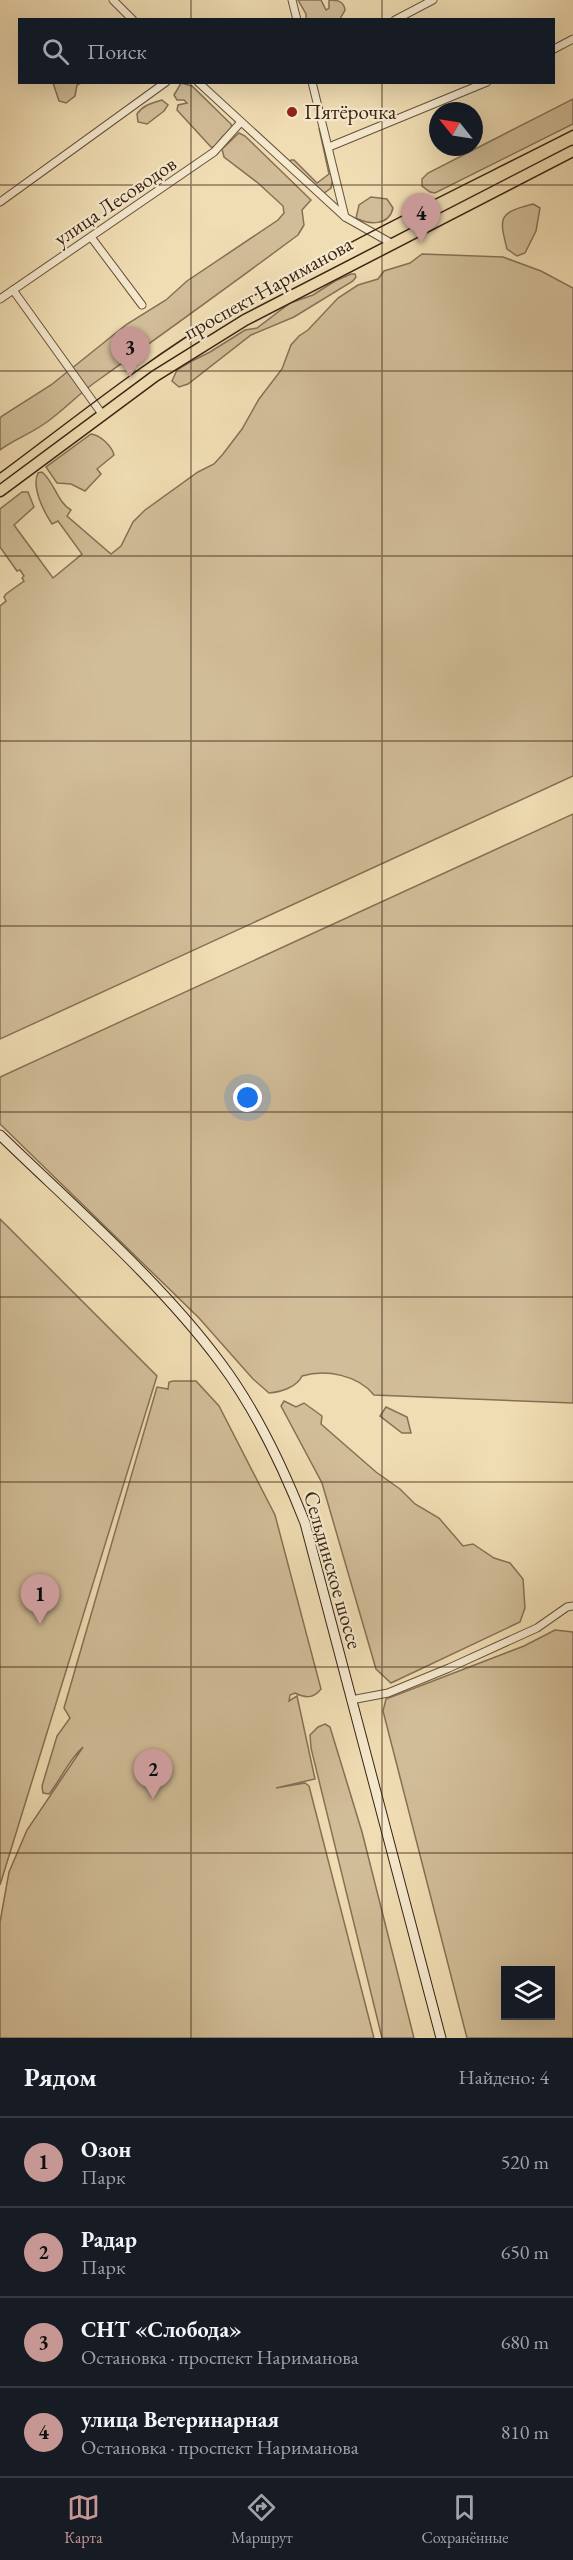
<!DOCTYPE html>
<html lang="ru">
<head>
<meta charset="utf-8">
<style>
	body { margin:0; font-family:"EB Garamond",serif; background:#20242c; color:#f1f3f6 }
	.controls { position:absolute; right:18px; bottom:18px; display:grid; overflow:hidden; border-radius:0px; box-shadow:0 6px 24px #0002 }
	.controls button { width:54px; height:54px; display:grid; place-items:center; padding:0; border:0; border-bottom:2px solid #363941; background:#171b24; color:#f1f3f6; font:30px sans-serif }
	.compass { position:absolute; left:429px; top:102px; width:54px; height:54px; border-radius:50%; background:#171b24; box-shadow:0 6px 24px #0002; rotate:300deg }
	.you { position:absolute; left:248px; top:1098px; width:21px; height:21px; margin:-15px; border:4px solid #fff; border-radius:50%; background:#1a73e8; box-shadow:0 0 0 9px #1a73e833 }
	.badge { display:grid; place-items:center; width:39px; height:39px; border-radius:50%; background:#c59692; color:#111; font-size:20px; font-weight:700 }
	.pin { position:absolute; translate:-50% -50px; filter:drop-shadow(0 2px 3px #0008) }
	.pin::after { content:''; position:absolute; top:32px; width:21px; height:18px; background:inherit; clip-path:polygon(0 0,100% 0,50% 100%) }
	.list { margin:0; padding:0; list-style:none }
	h2 { display:flex; justify-content:space-between; align-items:center; height:78px; margin:0; padding:0 24px; font-size:26px }
	h2 small { font-size:20px; font-weight:400; color:#9ea1a6 }
	.list li { display:grid; grid-template-columns:39px 1fr auto; gap:18px; align-items:center; box-sizing:border-box; height:90px; padding:0 24px; border-top:2px solid #363941 }
	.list b { display:block; font-size:22px; white-space:nowrap }
	.list p { margin:0; font-size:20px; white-space:nowrap; color:#9ea1a6 }
	.list em { font-size:20px; font-style:normal; color:#9ea1a6 }
	.icon { flex:none; width:33px; height:33px; fill:none; stroke:currentColor; stroke-width:2; stroke-linecap:round; stroke-linejoin:round }
	.map { position:relative; flex:none; width:573px; height:2038px; overflow:hidden }
	.search { position:absolute; background:#171b24; box-shadow:0 6px 24px #0002; left:18px; right:18px; top:18px; height:66px; display:flex; align-items:center; gap:15px; box-sizing:border-box; padding:0 21px; border-radius:0px; color:#9ea1a6; font-size:22px }
	.sheet { height:438px; background:#171b24 }
	nav { display:flex; justify-content:space-around; align-items:center; box-sizing:border-box; height:84px; border-top:2px solid #363941; background:#171b24; font-size:16px; color:#9ea1a6 }
	nav a { display:grid; justify-items:center; gap:3px }
	nav .on { color:#c59692 }
	.map>svg:first-child { display:block }
	.green { fill:#d1bd98; stroke:#867056; stroke-width:1.5; fill-rule:evenodd }
	.lines { fill:none; stroke-linecap:round; stroke-linejoin:round }
	.minor-casing { stroke:#68523b; stroke-width:9 }
	.secondary-casing { stroke:#3a2313; stroke-width:11 }
	.primary-casing { stroke:#3a2313; stroke-width:13 }
	.minor { stroke:#f5e9ce; stroke-width:7 }
	.secondary { stroke:#f5e9ce; stroke-width:9 }
	.primary { stroke:#f0ddb3; stroke-width:10 }
	.tram { stroke:#3a2313; stroke-width:1.5 }
	.grid { fill:none; stroke:#3a2313; stroke-width:1.5; stroke-opacity:0.55 }
	.poi-dot { fill:#8f2418; stroke:#f5e9ce; stroke-width:2 }
	.labels { text-anchor:middle; stroke-width:4.5; stroke-linejoin:round; paint-order:stroke }
	.poi-label { font-size:21px; fill:#3a2313; stroke:#f5e9ce; text-anchor:start }
	.street-label { font-size:21px; fill:#3a2313; stroke:#f5e9ce }
</style>
</head>
<body>
<div class="map">
<svg width="573" height="2038" viewBox="0 0 573 2038">
	<rect width="100%" height="100%" fill="#f0ddb3"/>
	<filter id="stains"><feTurbulence type="fractalNoise" baseFrequency=".00333" numOctaves="4"/><feColorMatrix values="0 0 0 0 .2 0 0 0 0 .09 0 0 0 0 .02 0 0 0 .5 -.17"/></filter>
	<radialGradient id="worn" r=".72"><stop offset=".6" stop-color="#630" stop-opacity="0"/><stop offset="1" stop-color="#630" stop-opacity=".3"/></radialGradient>
	<g class="green">
		<path d="M 298,0 L 321,0 L 326,10 L 329,8 L 329,0 C 337,0 344,1 345,10 L 340,19 L 306,19 L 306,14 Z"/>
		<polygon points="53,83 53,82 81,83 77,85 75,96 66,103 59,101"/>
		<polygon points="181,83 192,86 231,124 232,129 223,136 215,147 211,147 177,110 178,105 187,103 184,100 177,100 174,95"/>
		<polygon points="573,99 573,124 435,193 430,192 422,186 422,179 428,173"/>
		<path d="M 162,100 L 168,105 L 164,111 L 147,124 L 138,122 L 137,114 C 143,105 152,103 162,100 Z"/>
		<polygon points="319,128 333,178 331,188 324,193 321,193 290,162 291,160 294,160 317,183 329,174"/>
		<path d="M 239,133 L 245,136 L 311,200 L 302,210 L 304,225 L 298,235 C 232,284 164,333 97,381 C 78,394 62,412 44,424 C 30,434 15,439 0,450 L 0,418 L 2,416 L 51,385 L 127,324 L 166,300 L 187,281 L 278,220 L 284,213 L 283,206 L 258,183 L 224,157 L 222,149 Z"/>
		<path d="M 371,197 L 387,199 L 393,208 C 389,226 369,225 356,218 L 359,205 Z"/>
		<path d="M 533,204 L 540,208 L 536,231 L 525,253 L 517,256 L 507,249 C 499,217 498,213 533,204 Z"/>
		<path d="M 422,254 L 503,257 L 541,271 L 573,288 L 573,776 L 0,1039 L 0,606 L 6,601 L 4,597 L 6,594 L 24,581 L 22,578 L 24,576 L 20,570 L 17,571 L 0,547 L 0,509 L 22,492 L 28,492 L 34,507 L 14,525 L 53,578 L 82,554 L 58,521 L 52,524 C 44,512 31,487 38,473 L 42,472 C 55,483 57,502 71,510 L 67,516 L 111,554 L 121,546 L 133,522 L 145,510 L 198,472 L 214,464 L 223,454 L 242,429 L 259,399 L 282,369 L 291,345 L 299,336 L 308,330 L 338,298 L 358,285 L 378,279 L 384,271 L 410,263 Z"/>
		<polygon points="351,274 355,274 356,277 353,281 294,317 251,335 188,384 179,387 172,381 177,370 190,362 210,352 245,330 257,328 290,303 313,295 335,281"/>
		<path d="M 91,434 C 100,435 112,446 114,455 L 97,469 L 101,474 L 85,491 L 71,484 L 57,483 L 46,467 Z"/>
		<path d="M 573,814 L 573,1403 L 374,1395 C 358,1375 326,1369 302,1376 C 297,1387 281,1392 269,1393 L 253,1379 L 199,1318 L 0,1124 L 0,1077 Z"/>
		<polygon points="0,1219 157,1376 0,1885"/>
		<path d="M 173,1381 L 196,1381 L 219,1406 L 275,1515 L 321,1689 C 313,1699 305,1698 295,1693 L 290,1695 L 289,1701 L 297,1696 L 315,1779 L 276,1788 L 305,1783 L 309,1786 L 374,2038 L 0,2038 L 0,1922 L 9,1872 L 27,1830 L 83,1747 C 69,1759 61,1779 49,1794 L 43,1793 L 42,1786 L 57,1736 L 70,1718 L 64,1708 L 157,1387 L 168,1389 L 169,1382 Z"/>
		<polygon points="284,1401 296,1407 304,1403 322,1416 321,1424 376,1472 400,1489 415,1504 439,1518 463,1546 473,1544 494,1558 510,1563 523,1579 525,1608 520,1622 391,1683 376,1669 322,1483 281,1406"/>
		<polygon points="386,1407 407,1417 411,1433 402,1433 380,1416"/>
		<path d="M 555,1630 L 573,1632 L 573,2038 L 467,2038 L 383,1711 L 386,1699 L 524,1646 ZM 550,1970 L 550,2016 L 506,2016 L 506,1970 Z"/>
		<polygon points="325,1724 330,1727 362,1832 414,2038 382,2038 311,1748 310,1735 318,1727"/>
	</g>
	<g class="lines">
		<defs>
			<g id="minor">
				<polyline points="113,0 133,20"/>
				<polyline points="292,0 297,20"/>
				<polyline points="395,20 433,0"/>
				<polyline points="554,49 573,39"/>
				<polyline points="198,82 345,217 391,243"/>
				<polyline points="312,82 345,217"/>
				<polyline points="329,147 487,82"/>
				<polyline points="0,202 166,82"/>
				<polyline points="91,237 142,305"/>
				<polyline points="13,290 102,414"/>
				<polyline points="0,299 214,152 241,122"/>
				<polyline points="351,1700 388,1693 449,1668 537,1628 567,1607 573,1606"/>
			</g>
			<path id="secondary" d="M 0,1135 C 73,1206 160,1281 220,1362 C 257,1411 283,1467 305,1523 L 441,2038"/>
			<polyline id="primary" points="0,491 155,376 245,320 573,151"/>
		</defs>
		<use href="#minor" class="minor-casing"/>
		<use href="#secondary" class="secondary-casing"/>
		<use href="#primary" class="primary-casing"/>
		<use href="#minor" class="minor"/>
		<use href="#secondary" class="secondary"/>
		<use href="#primary" class="primary"/>
		<path class="tram" d="M 0,473 C 74,418 147,359 226,312 C 338,245 457,189 573,130"/>
	</g>
	<path class="grid" d="M 191,0 L 191,20M 382,0 L 382,20M 191,82 L 191,2038M 382,82 L 382,2038M 0,185 L 573,185M 0,371 L 573,371M 0,556 L 573,556M 0,741 L 573,741M 0,926 L 573,926M 0,1112 L 573,1112M 0,1297 L 573,1297M 0,1482 L 573,1482M 0,1667 L 573,1667M 0,1853 L 573,1853"/>
	<circle class="poi-dot" cx="292" cy="112" r="6"/>
	<g class="labels">
		<g class="poi-label">
			<text x="304" y="119">Пятёрочка</text>
		</g>
		<g class="street-label">
			<text transform="translate(115 201) rotate(-34)" y="7">улица Лесоводов</text>
			<text transform="translate(268 288) rotate(-29)" y="7">проспект Нариманова</text>
			<text transform="translate(333 1570) rotate(74)" y="7">Сельдинское шоссе</text>
		</g>
	</g>
	<rect width="100%" height="100%" filter="url(#stains)"/>
	<rect width="100%" height="100%" fill="url(#worn)"/>
</svg>
<div class="controls">
<button><svg class="icon" aria-label="layers" viewBox="0 0 24 24"><path d="M12 4l9 5-9 5-9-5zM3 14l9 5 9-5"/></svg></button>
</div>
<svg class="compass" viewBox="-18 -18 36 36"><path d="M0-13l5 13h-10z" fill="#e53935"/><path d="M0 13l5-13h-10z" fill="#9ea1a6"/></svg>
<div class="you"></div>
<div class="pin badge" style="left:40px;top:1624px">1</div>
<div class="pin badge" style="left:153px;top:1799px">2</div>
<div class="pin badge" style="left:130px;top:377px">3</div>
<div class="pin badge" style="left:421px;top:243px">4</div>
<div class="search"><svg class="icon" aria-label="search" viewBox="0 0 24 24"><circle cx="10" cy="10" r="6"/><path d="M15 15l6 6"/></svg>Поиск</div>
</div>
<section class="sheet">
<h2>Рядом<small>Найдено: 4</small></h2>
<ul class="list">
<li><span class="badge">1</span><div><b>Озон</b><p>Парк</p></div><em>520 m</em></li>
<li><span class="badge">2</span><div><b>Радар</b><p>Парк</p></div><em>650 m</em></li>
<li><span class="badge">3</span><div><b>СНТ «Слобода»</b><p>Остановка · проспект Нариманова</p></div><em>680 m</em></li>
<li><span class="badge">4</span><div><b>улица Ветеринарная</b><p>Остановка · проспект Нариманова</p></div><em>810 m</em></li>
</ul>
</section>
<nav>
<a class="on"><svg class="icon" aria-label="map" viewBox="0 0 24 24"><path d="M3 6l6-2 6 2 6-2v14l-6 2-6-2-6 2zM9 4v14M15 6v14"/></svg>Карта</a>
<a><svg class="icon" aria-label="directions" viewBox="0 0 24 24"><path d="M12 3l9 9-9 9-9-9zM9 14v-3h6M13 9l2 2-2 2"/></svg>Маршрут</a>
<a><svg class="icon" aria-label="saved" viewBox="0 0 24 24"><path d="M7 4h10v16l-5-4-5 4z"/></svg>Сохранённые</a>
</nav>
</body>
</html>
